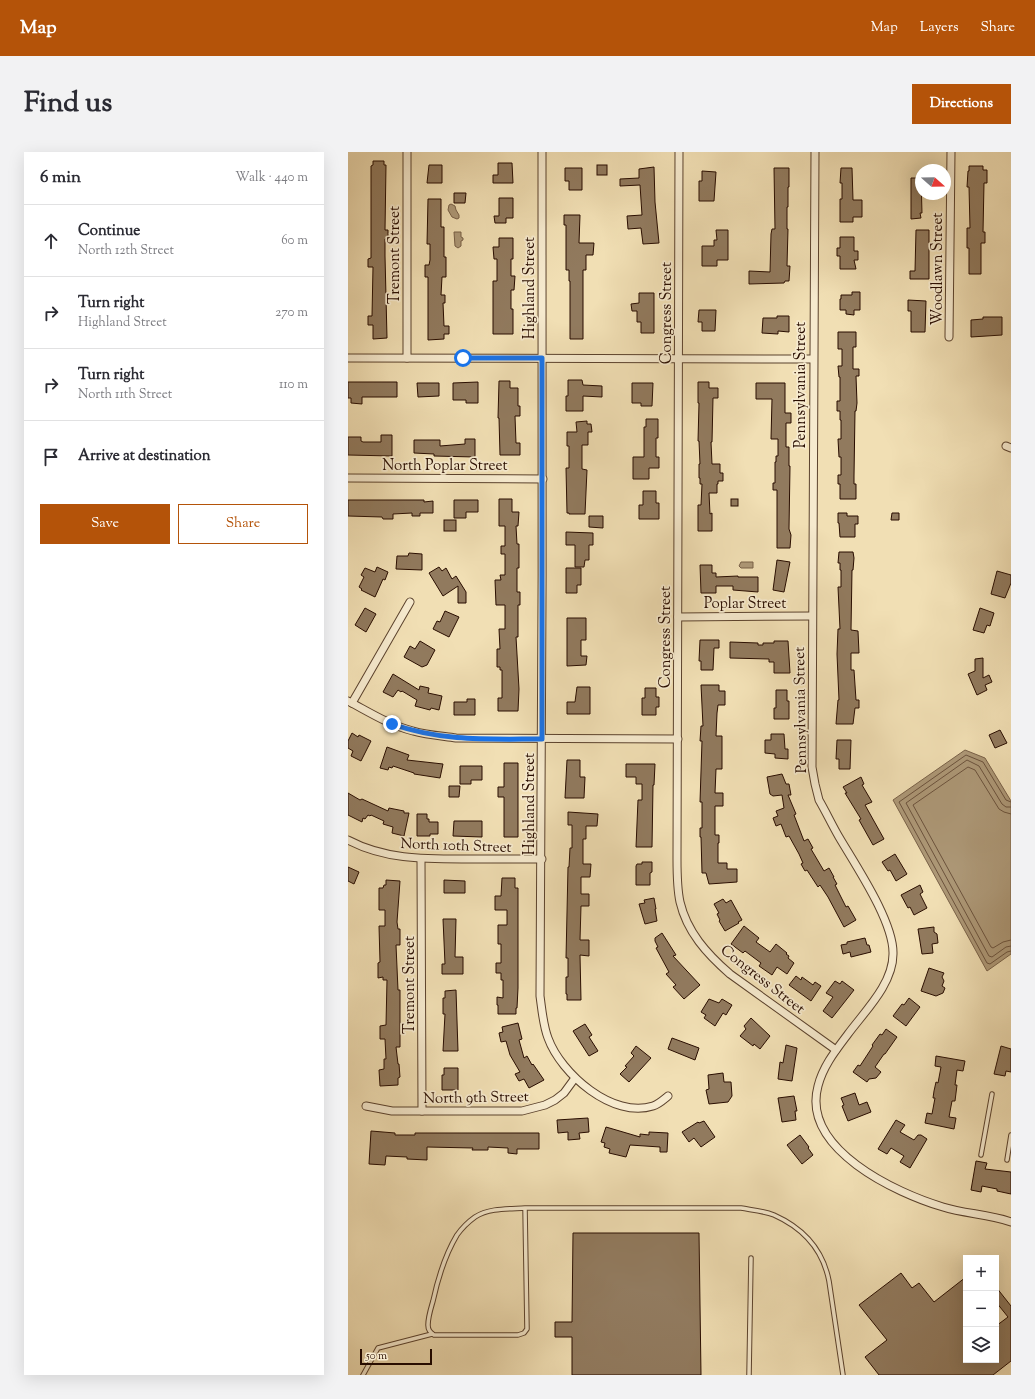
<!DOCTYPE html>
<html lang="en">
<head>
<meta charset="utf-8">
<style>
	body { margin:0; font-family:"Sorts Mill Goudy",serif; background:#f2f2f3; color:#2b2b33 }
	.controls { position:absolute; right:12px; bottom:12px; display:grid; overflow:hidden; border-radius:0px; box-shadow:0 4px 16px #0002 }
	.controls button { width:36px; height:36px; display:grid; place-items:center; padding:0; border:0; border-bottom:1px solid #e1e1e2; background:#fff; color:#2b2b33; font:20px sans-serif }
	.compass { position:absolute; left:567px; top:12px; width:36px; height:36px; border-radius:50%; background:#fff; box-shadow:0 4px 16px #0002; rotate:110deg }
	.scale { position:absolute; left:12px; bottom:10px; width:72px; box-sizing:border-box; padding-left:4px; border:2px solid #290d00; border-top:0; font-size:11px; line-height:14px; white-space:nowrap; color:#290d00; -webkit-text-stroke:3px #f6eace; paint-order:stroke }
	.stop { position:absolute; width:12px; height:12px; margin:-9px; border:3px solid #1a73e8; border-radius:50%; background:#fff }
	.stop.end { background:#1a73e8; border-color:#fff; box-shadow:0 1px 4px #0008 }
	.list { margin:0; padding:0; list-style:none }
	h2 { display:flex; justify-content:space-between; align-items:center; height:52px; margin:0; padding:0 16px; font-size:17px }
	h2 small { font-size:13px; font-weight:400; color:#7c7c81 }
	.list li { display:grid; grid-template-columns:26px 1fr auto; gap:12px; align-items:center; box-sizing:border-box; height:72px; padding:0 16px; border-top:1px solid #e1e1e2 }
	.list b { display:block; font-size:15px; white-space:nowrap }
	.list p { margin:0; font-size:13px; white-space:nowrap; color:#7c7c81 }
	.list em { font-size:13px; font-style:normal; color:#7c7c81 }
	.actions { display:flex; gap:8px; padding:12px 16px }
	.actions a { flex:1; padding:9px 0; border:1px solid #b45309; border-radius:0px; text-align:center; font-size:14px; color:#b45309 }
	.actions .main { background:#b45309; color:#fff }
	.icon { flex:none; width:22px; height:22px; fill:none; stroke:currentColor; stroke-width:2; stroke-linecap:round; stroke-linejoin:round }
	.map { position:relative; flex:none; width:663px; height:1223px; overflow:hidden; border-radius:0px }
	header { display:flex; align-items:center; gap:24px; box-sizing:border-box; height:56px; padding:0 20px; background:#b45309; color:#fff }
	header strong { font-size:19px }
	nav { display:flex; gap:22px; margin-inline-start:auto; font-size:14px }
	.intro { display:flex; align-items:center; justify-content:space-between; box-sizing:border-box; height:96px; padding:0 24px }
	h1 { margin:0; font-size:28px }
	.button { padding:10px 18px; border-radius:0px; background:#b45309; color:#fff; font-size:14px; font-weight:700 }
	main { display:flex; gap:24px; padding:0 24px }
	aside { flex:1; background:#fff; border-radius:0px; box-shadow:0 4px 16px #0002 }
	.map>svg:first-child { display:block }
	.water { fill:#ad9877; stroke:#786047 }
	.lines { fill:none; stroke-linecap:round; stroke-linejoin:round }
	.shore { stroke:#6b523c; stroke-width:1 }
	.building { fill:#917a5e; stroke:#290d00 }
	.service-casing { stroke:#5b422d; stroke-width:5.5 }
	.minor-casing { stroke:#5b422d; stroke-width:9 }
	.service { stroke:#f6eace; stroke-width:3.5 }
	.minor { stroke:#f6eace; stroke-width:7 }
	.route { stroke:#1a73e8; stroke-width:5 }
	.labels { text-anchor:middle; stroke-width:3.5; stroke-linejoin:round; paint-order:stroke }
	.street-label { font-size:15px; fill:#290d00; stroke:#f6eace }
</style>
</head>
<body>
<header>
<strong>Map</strong>
<nav><a>Map</a><a>Layers</a><a>Share</a></nav>
</header>
<div class="intro"><h1>Find us</h1><a class="button">Directions</a></div>
<main>
<aside>
<h2>6 min<small>Walk · 440 m</small></h2>
<ul class="list">
<li><svg class="icon" aria-label="ahead" viewBox="0 0 24 24"><path d="M12 20V5M6 11l6-6 6 6"/></svg><div><b>Continue</b><p>North 12th Street</p></div><em>60 m</em></li>
<li><svg class="icon" aria-label="right" viewBox="0 0 24 24"><path d="M7 20v-9h11M14 6l5 5-5 5"/></svg><div><b>Turn right</b><p>Highland Street</p></div><em>270 m</em></li>
<li><svg class="icon" aria-label="right" viewBox="0 0 24 24"><path d="M7 20v-9h11M14 6l5 5-5 5"/></svg><div><b>Turn right</b><p>North 11th Street</p></div><em>110 m</em></li>
<li><svg class="icon" aria-label="arrive" viewBox="0 0 24 24"><path d="M6 21V4h12l-3 4 3 4H6"/></svg><div><b>Arrive at destination</b></div></li>
</ul>
<div class="actions"><a class="main">Save</a><a>Share</a></div>
</aside>
<div class="map">
<svg width="663" height="1223" viewBox="0 0 663 1223">
	<rect width="100%" height="100%" fill="#f1dfb4"/>
	<filter id="stains"><feTurbulence type="fractalNoise" baseFrequency=".005" numOctaves="4"/><feColorMatrix values="0 0 0 0 .2 0 0 0 0 .09 0 0 0 0 .02 0 0 0 .5 -.17"/></filter>
	<radialGradient id="worn" r=".72"><stop offset=".6" stop-color="#630" stop-opacity="0"/><stop offset="1" stop-color="#630" stop-opacity=".3"/></radialGradient>
	<g class="water">
		<polygon points="103,52 107,54 108,58 111,63 111,66 109,67 104,65 100,58 101,53"/>
		<polygon points="106,80 113,80 113,85 115,86 115,88 113,89 113,94 110,96 107,94"/>
		<polygon points="393,410 405,410 405,416 393,416 391,414"/>
		<polygon points="617,598 637,606 663,649 663,802 639,819 545,648"/>
	</g>
	<g class="lines">
		<g class="shore">
			<polyline points="663,650 658,648 635,610 618,603 551,650 639,811 642,812 659,800 663,799"/>
			<polyline points="663,655 658,655 654,652 631,614 619,608 558,651 641,804 644,805 658,795 663,794"/>
			<polyline points="663,662 656,660 651,657 627,618 620,615 565,653 643,795 645,796 655,790 663,788"/>
		</g>
	</g>
	<g class="building">
		<polygon points="25,9 36,9 36,13 38,13 37,78 40,78 40,87 37,87 37,104 39,186 25,187 25,173 20,173 20,164 24,164 25,115 20,115 20,107 23,106 23,14 25,13"/>
		<polygon points="150,11 164,11 165,31 145,31 145,23 150,23"/>
		<polygon points="81,13 94,13 94,31 79,31"/>
		<rect x="249" y="13" width="10" height="10"/>
		<polygon points="621,14 635,14 635,18 639,18 639,31 636,31 635,80 637,80 637,91 633,91 633,122 621,122 621,96 619,96 619,76 622,76 621,35 619,35 620,19 621,19"/>
		<polygon points="306,15 307,50 311,91 295,92 293,76 280,77 279,64 294,63 292,33 272,34 272,27 291,26 291,17"/>
		<polygon points="217,16 234,16 234,38 221,38 221,29 217,29"/>
		<polygon points="426,16 441,16 441,35 440,35 440,55 439,55 439,77 440,77 439,114 442,114 441,129 437,129 436,131 401,132 401,119 422,120 423,82 424,77 427,77"/>
		<polygon points="493,16 504,16 505,48 514,48 514,65 505,65 505,70 492,70 492,47 494,47 494,31 492,31"/>
		<polygon points="354,19 368,20 366,49 351,49 351,29 354,29"/>
		<polygon points="563,26 573,26 574,61 572,61 573,66 563,67"/>
		<polygon points="106,41 118,41 117,51 106,51"/>
		<polygon points="151,46 165,46 165,66 158,66 158,71 147,71 146,64 151,64"/>
		<polygon points="80,47 93,47 93,75 96,75 96,105 98,105 98,125 94,125 93,143 97,143 97,151 95,151 96,174 101,174 101,182 96,182 96,187 80,188 80,125 77,125 77,113 81,113 82,108 82,92 79,92"/>
		<polygon points="216,63 232,63 231,91 246,91 245,103 238,103 238,118 235,118 235,187 222,187 222,129 221,129 221,118 218,118 218,73 216,73"/>
		<polygon points="368,78 380,78 380,108 369,108 369,114 354,114 354,94 366,94 366,88 369,88"/>
		<polygon points="568,78 581,78 581,127 562,127 562,119 567,119"/>
		<polygon points="492,85 506,85 506,99 510,99 510,108 506,108 508,117 492,117 492,104 489,104 489,96 492,96"/>
		<polygon points="151,86 165,86 165,107 163,107 163,124 167,124 166,138 163,138 163,157 165,157 165,182 145,182 145,129 149,129 149,107 146,107 145,95 151,95"/>
		<polygon points="504,140 512,140 512,158 506,158 506,163 498,162 498,158 492,158 492,147 493,147 493,143 504,143"/>
		<polygon points="291,141 306,141 306,181 293,181 293,170 289,170 289,159 284,159 283,152 291,151"/>
		<polygon points="560,148 578,149 577,180 563,180 563,159 560,159"/>
		<polygon points="351,158 368,158 367,179 354,179 354,170 350,170"/>
		<polygon points="429,164 441,164 441,180 430,179 430,182 414,181 415,166 429,166"/>
		<polygon points="635,165 654,165 654,183 623,185 623,168 635,167"/>
		<polygon points="490,180 508,180 508,195 505,195 505,217 511,217 511,224 508,224 509,251 508,259 507,259 506,324 506,332 508,332 508,347 492,347 492,332 490,332 490,323 493,323 493,305 491,305 490,287 493,287 493,268 492,268 492,259 489,259 489,249 492,249 492,225 491,225 490,214 494,214 494,197 490,197"/>
		<polygon points="220,228 234,228 235,233 254,234 254,245 235,244 235,259 218,259 218,244 220,244"/>
		<polygon points="151,229 162,229 162,236 170,236 170,254 172,254 172,264 167,264 168,291 172,291 172,303 152,303 151,266 150,266"/>
		<polygon points="0,230 49,230 49,245 14,245 14,252 3,251 3,246 0,246"/>
		<polygon points="130,230 130,251 118,251 118,248 105,248 105,231"/>
		<polygon points="350,230 361,230 361,236 370,236 370,246 365,246 364,290 363,290 364,312 372,312 372,321 375,321 375,329 370,329 370,332 369,332 369,341 361,341 362,362 364,361 364,379 350,379 350,353 353,353 354,332 352,332 352,326 351,326 351,312 352,312 351,289 350,289 351,251 350,251"/>
		<polygon points="69,231 91,231 91,244 70,245"/>
		<polygon points="284,231 305,231 304,254 293,254 293,251 284,251"/>
		<polygon points="408,231 437,231 437,261 443,261 443,271 438,271 438,295 441,295 441,314 442,314 441,377 443,383 442,396 429,396 429,338 425,338 425,331 427,331 427,310 428,310 428,304 430,304 430,287 423,287 424,247 408,247"/>
		<polygon points="298,267 310,267 310,286 308,286 308,305 311,305 311,316 301,316 301,327 285,327 285,305 296,305 296,275 298,275"/>
		<polygon points="239,269 239,272 243,272 244,280 240,280 240,293 234,293 234,317 239,318 237,362 221,362 221,361 219,361 218,316 221,316 221,294 219,294 219,280 229,280 228,270"/>
		<polygon points="33,283 44,283 44,304 0,303 0,285 13,285 13,289 15,290 33,290"/>
		<polygon points="117,287 127,287 127,305 86,304 86,302 66,301 66,288 92,288 92,294 117,292"/>
		<polygon points="295,339 308,339 308,351 311,351 311,367 291,367 291,353 295,353"/>
		<polygon points="151,347 164,347 164,360 171,360 170,374 168,374 169,392 171,392 171,416 169,416 169,440 172,440 172,453 170,453 170,485 168,485 171,537 170,559 150,559 150,546 154,546 154,518 152,518 152,515 149,515 149,497 152,497 151,477 157,477 157,453 148,453 147,428 153,428 152,423 157,423 157,402 153,402 153,394 157,394 157,374 151,374"/>
		<rect x="383" y="347" width="7" height="7"/>
		<polygon points="0,348 76,348 76,350 85,349 85,361 72,361 72,364 64,364 64,361 45,362 45,367 35,367 34,365 0,364"/>
		<polygon points="106,348 130,348 130,360 118,360 118,366 106,366"/>
		<polygon points="490,361 499,361 499,364 510,364 510,372 507,372 507,385 492,385 491,371 490,371"/>
		<polygon points="544,361 551,361 551,368 543,368"/>
		<polygon points="241,364 255,364 255,376 241,375"/>
		<rect x="96" y="368" width="12" height="11"/>
		<polygon points="218,380 245,381 245,393 241,393 241,408 237,408 236,415 227,415 227,393 218,393"/>
		<polygon points="491,400 505,400 506,406 505,418 504,418 503,478 510,479 511,501 503,501 503,518 506,518 508,548 511,548 511,556 507,556 505,572 488,572 490,548 491,548 489,502 490,477 492,477 490,435 493,435 493,418 492,418 492,411 490,411"/>
		<polygon points="61,401 74,402 74,418 48,417 49,404 60,404"/>
		<polygon points="429,408 442,410 436,440 425,438"/>
		<polygon points="352,413 364,413 364,421 368,421 368,425 390,424 390,425 410,425 410,440 385,438 385,434 368,434 368,441 353,441"/>
		<polygon points="29,415 40,420 37,428 35,427 27,445 13,438 14,437 11,435 16,425 13,423 17,416 27,420"/>
		<polygon points="91,415 94,419 98,416 104,427 108,424 118,440 118,451 110,451 110,434 95,444 81,421"/>
		<polygon points="218,416 233,416 233,433 229,433 229,441 218,441"/>
		<polygon points="649,419 663,423 663,431 657,446 643,442"/>
		<polygon points="17,456 28,462 18,480 7,473"/>
		<polygon points="632,456 646,461 642,474 639,473 636,481 625,478"/>
		<polygon points="97,459 111,465 101,485 85,477 89,469 92,470"/>
		<polygon points="219,466 238,466 238,488 233,488 233,504 239,504 238,513 219,514"/>
		<polygon points="352,488 371,488 371,496 366,496 365,518 353,518 353,509 351,509"/>
		<polygon points="72,489 87,498 79,513 74,515 56,505 62,494 67,497"/>
		<polygon points="426,489 440,489 442,521 426,521 426,510 421,510 421,507 382,506 382,490 410,491 410,493 415,493 415,491 426,491"/>
		<polygon points="635,506 635,526 641,523 644,530 637,533 639,538 629,543 620,522 627,519 627,507"/>
		<polygon points="45,522 71,538 72,534 81,536 80,541 94,544 91,558 83,556 82,558 67,554 69,548 54,539 53,540 50,538 45,545 35,540"/>
		<polygon points="353,533 371,533 371,539 377,539 377,553 370,553 369,561 368,584 374,584 374,617 368,617 367,641 375,641 375,654 367,654 367,683 371,683 371,691 370,691 370,711 379,711 379,717 389,717 389,730 361,732 358,721 354,721 353,685 352,685 352,676 354,676 354,650 352,650 354,589 352,589 353,574 355,574"/>
		<polygon points="229,535 242,535 242,562 219,562 219,550 227,550"/>
		<polygon points="297,536 308,536 308,545 311,545 311,555 308,555 308,563 294,563 294,546 297,546"/>
		<polygon points="428,538 439,538 439,549 441,549 441,567 426,567 426,556 428,556"/>
		<polygon points="119,547 127,547 127,563 106,563 106,550 119,550"/>
		<polygon points="652,578 659,591 647,596 641,583"/>
		<polygon points="4,581 10,585 11,583 23,589 13,609 3,604 5,599 0,596 0,589"/>
		<polygon points="423,582 436,582 437,597 440,597 440,607 427,606 427,602 417,601 417,588 423,588"/>
		<polygon points="489,588 503,588 502,617 491,617 491,607 488,607"/>
		<polygon points="39,595 61,603 59,608 95,612 92,626 66,622 66,621 45,614 44,616 41,615 40,618 32,616"/>
		<polygon points="219,608 232,608 232,625 237,625 236,646 217,646"/>
		<polygon points="156,611 170,611 170,685 156,685 156,645 150,645 150,635 156,635"/>
		<polygon points="278,612 307,612 306,633 305,633 304,695 288,695 290,648 294,648 294,632 288,632 288,625 278,625"/>
		<polygon points="112,614 134,614 134,628 123,628 123,632 112,632"/>
		<polygon points="434,622 438,632 441,632 443,643 440,643 448,662 446,663 456,689 460,687 465,696 463,697 476,719 481,716 486,725 485,725 489,732 487,733 498,755 500,754 508,768 496,775 480,745 472,733 470,735 459,718 457,719 453,712 455,711 451,702 441,684 438,685 433,672 428,674 425,666 430,664 428,659 436,656 434,643 425,644 422,642 419,625"/>
		<polygon points="513,625 516,632 514,633 524,650 517,653 536,687 525,693 511,668 513,667 497,641 499,641 495,635"/>
		<polygon points="101,634 112,634 111,645 101,645"/>
		<polygon points="0,641 12,648 14,647 40,659 41,656 56,659 56,661 61,661 56,684 44,681 45,675 35,672 36,669 23,663 22,664 20,663 17,667 15,666 14,670 0,663"/>
		<polygon points="220,660 250,662 249,674 238,674 238,687 235,687 235,712 243,712 242,725 233,725 233,742 241,742 241,754 233,754 232,788 241,788 241,804 232,803 233,848 219,848 219,842 218,842 218,825 220,825 220,806 218,806 220,715 221,715 222,696 224,696 224,673 220,673"/>
		<polygon points="69,662 79,662 79,667 81,667 81,670 90,670 90,682 82,682 82,684 69,684"/>
		<polygon points="106,669 134,669 134,685 105,684"/>
		<polygon points="547,702 559,722 548,729 542,718 540,719 534,710"/>
		<polygon points="294,710 304,710 304,720 302,721 302,733 288,733 288,714 289,712 294,712"/>
		<polygon points="0,715 11,720 6,732 0,729"/>
		<polygon points="154,726 167,726 167,736 170,736 170,836 169,856 168,856 168,862 150,862 150,853 149,853 149,845 155,846 155,828 153,828 153,821 148,821 148,811 153,811 153,792 150,792 150,773 159,773 159,758 147,758 147,744 153,744"/>
		<polygon points="38,728 52,729 49,770 50,777 52,777 52,793 48,793 50,838 52,838 52,895 48,895 50,912 51,912 52,925 50,926 50,933 32,934 31,918 36,917 36,907 38,907 37,887 32,887 32,874 38,873 39,828 35,828 35,825 30,826 30,811 32,810 31,774 37,774 37,758 31,758 31,736 35,736 36,733 38,733"/>
		<polygon points="96,728 117,729 117,741 96,741"/>
		<polygon points="572,733 575,740 572,742 579,756 566,763 562,755 560,756 553,743"/>
		<polygon points="306,746 308,757 307,757 309,769 297,772 291,752 297,751 296,748"/>
		<polygon points="375,747 378,751 383,748 394,768 390,770 391,771 377,779 371,769 372,768 369,762 371,761 366,752"/>
		<polygon points="95,767 108,767 107,805 115,805 115,822 94,822 94,812 97,812"/>
		<polygon points="396,774 411,786 408,790 422,800 428,792 439,801 438,802 441,804 440,806 446,811 439,822 429,815 424,823 411,814 413,811 397,799 395,801 383,792"/>
		<polygon points="586,775 586,780 589,782 590,791 584,792 585,801 574,802 570,777"/>
		<polygon points="314,781 328,803 325,804 352,833 336,847 325,835 328,833 318,822 321,820 308,796 310,795 307,789 307,786"/>
		<polygon points="517,786 519,793 521,793 523,800 503,805 502,800 495,802 493,793 499,792 499,790"/>
		<polygon points="581,816 596,821 594,825 596,829 594,834 597,836 595,841 588,844 573,839"/>
		<polygon points="448,824 453,828 454,825 465,833 467,830 473,834 463,849 441,833"/>
		<polygon points="487,829 492,832 494,829 506,838 484,866 475,859 485,845 478,841"/>
		<polygon points="108,838 110,899 95,899 97,862 95,862 95,846 97,846 97,839"/>
		<polygon points="561,846 572,855 558,874 545,864 554,852 556,853"/>
		<polygon points="361,847 371,851 374,847 384,853 378,863 375,861 367,874 356,866 358,863 353,860"/>
		<polygon points="403,866 422,884 412,897 406,892 405,894 392,884 398,877 396,874"/>
		<polygon points="170,871 174,887 171,888 176,906 179,904 184,913 185,912 196,928 181,936 176,927 171,929 167,922 172,920 162,903 158,889 153,890 151,881 155,880 154,875"/>
		<polygon points="237,872 244,883 241,885 250,899 241,904 225,879"/>
		<polygon points="538,877 549,885 537,902 536,902 527,915 533,920 528,926 521,927 519,930 505,920 510,913 512,914 525,894 524,893 532,882 534,883"/>
		<polygon points="324,886 351,896 347,908 320,897"/>
		<polygon points="438,893 449,896 444,929 430,927 432,910 435,911"/>
		<polygon points="288,894 303,906 281,930 272,922 279,915 277,914 286,904 283,901"/>
		<polygon points="653,894 663,897 663,920 658,919 657,924 646,922"/>
		<polygon points="588,904 617,909 615,919 609,918 607,933 609,933 607,949 604,949 601,965 608,966 606,977 577,971 579,961 584,962 587,946 585,946 586,939 588,930 590,931 593,915 587,914"/>
		<polygon points="96,916 110,916 110,938 94,938 94,923 96,923"/>
		<polygon points="375,921 376,930 383,930 384,944 380,950 361,952 358,938 361,937 360,923"/>
		<polygon points="507,941 511,953 519,950 523,960 500,969 494,954 496,953 493,946"/>
		<polygon points="446,944 449,959 447,959 448,968 434,970 430,946"/>
		<polygon points="240,966 241,980 231,981 232,987 220,988 220,980 210,981 209,968"/>
		<polygon points="548,968 557,973 552,980 566,988 570,983 573,983 579,987 562,1016 552,1010 556,1004 543,996 539,1002 530,997"/>
		<polygon points="356,969 367,985 353,995 346,986 341,990 334,980 350,970 351,971"/>
		<polygon points="258,975 292,985 292,982 301,983 301,980 320,981 319,1000 312,1000 312,995 282,993 278,1005 261,1001 262,997 256,995 257,991 253,990"/>
		<polygon points="23,979 47,981 47,983 67,983 67,981 191,981 191,997 169,997 169,1002 160,1001 160,996 140,995 140,998 124,998 125,996 79,995 79,1008 59,1007 59,1005 38,1004 37,1013 21,1012"/>
		<polygon points="452,983 461,995 460,996 465,1003 454,1012 439,993"/>
		<polygon points="628,1009 639,1011 637,1017 663,1020 663,1042 649,1039 649,1037 634,1034 633,1040 623,1038"/>
		<polygon points="225,1081 351,1081 353,1223 224,1223 224,1185 207,1185 207,1170 224,1170"/>
		<polygon points="553,1121 564,1136 571,1131 586,1150 618,1125 618,1208 648,1208 648,1174 660,1165 648,1150 648,1135 663,1154 663,1209 645,1223 531,1223 517,1205 539,1188 511,1153"/>
	</g>
	<g class="lines">
		<defs>
			<g id="service">
				<polyline points="633,1003 644,942"/>
				<polyline points="659,1008 663,983"/>
				<path d="M 177,1056 L 179,1177 L 176,1181 L 170,1183 L 86,1183 C 82,1180 80,1178 80,1173 C 80,1165 83,1156 85,1149 C 90,1126 97,1103 109,1083 C 114,1076 120,1070 127,1065 C 141,1056 160,1057 177,1056 L 393,1056 C 404,1058 416,1059 426,1063 C 455,1076 475,1098 481,1129 L 495,1223"/>
				<polyline points="15,1223 30,1196 84,1182"/>
				<polyline points="401,1223 403,1106"/>
			</g>
			<g id="minor">
				<polyline points="59,0 59,206"/>
				<path d="M 194,0 C 194,281 195,563 192,844 C 194,858 195,873 200,886 C 213,922 265,967 305,954 C 311,952 315,948 320,944"/>
				<path d="M 331,0 L 329,707 C 329,721 329,736 332,750 C 339,780 359,802 382,822 L 488,898"/>
				<path d="M 467,0 L 464,615 L 467,632 L 471,648 C 478,660 484,673 491,685 C 508,714 546,770 545,802 C 545,832 517,859 500,882 C 488,898 475,914 470,934 C 453,997 548,1041 595,1055 C 617,1062 641,1062 663,1070"/>
				<polyline points="601,185 603,0"/>
				<polyline points="0,206 465,207"/>
				<polyline points="658,294 663,296"/>
				<polyline points="0,326 195,327"/>
				<polyline points="330,465 464,464"/>
				<path d="M 0,549 C 21,560 41,573 65,579 C 79,583 94,584 108,586 L 330,587"/>
				<polyline points="4,551 62,450"/>
				<path d="M 0,688 C 36,707 74,707 114,707 C 140,707 167,707 194,707"/>
				<polyline points="73,707 74,959"/>
				<polyline points="18,954 44,959 174,959 197,953 207,948 216,941 227,926"/>
			</g>
		</defs>
		<use href="#service" class="service-casing"/>
		<use href="#minor" class="minor-casing"/>
		<use href="#service" class="service"/>
		<use href="#minor" class="minor"/>
	</g>
	<g class="lines">
		<path class="route" d="M 44,572 C 95,590 141,587 194,587 L 194,206 L 115,206"/>
	</g>
	<g class="labels">
		<g class="street-label">
			<text transform="translate(46 103) rotate(-90)" y="5">Tremont Street</text>
			<text transform="translate(589 117) rotate(-90)" y="5">Woodlawn Street</text>
			<text transform="translate(181 136) rotate(-90)" y="5">Highland Street</text>
			<text transform="translate(318 161) rotate(-90)" y="5">Congress Street</text>
			<text transform="translate(452 233) rotate(-90)" y="5">Pennsylvania Street</text>
			<text x="97" y="318">North Poplar Street</text>
			<text x="397" y="456">Poplar Street</text>
			<text transform="translate(317 485) rotate(-90)" y="5">Congress Street</text>
			<text transform="translate(452 558) rotate(-91)" y="5">Pennsylvania Street</text>
			<text transform="translate(181 652) rotate(-90)" y="5">Highland Street</text>
			<text transform="translate(108 693) rotate(2)" y="5">North 10th Street</text>
			<text transform="translate(415 827) rotate(38)" y="5">Congress Street</text>
			<text transform="translate(61 833) rotate(-90)" y="5">Tremont Street</text>
			<text transform="translate(128 945) rotate(-1)" y="5">North 9th Street</text>
		</g>
	</g>
	<rect width="100%" height="100%" filter="url(#stains)"/>
	<rect width="100%" height="100%" fill="url(#worn)"/>
</svg>
<div class="controls">
<button>+</button>
<button>−</button>
<button><svg class="icon" aria-label="layers" viewBox="0 0 24 24"><path d="M12 4l9 5-9 5-9-5zM3 14l9 5 9-5"/></svg></button>
</div>
<svg class="compass" viewBox="-18 -18 36 36"><path d="M0-13l5 13h-10z" fill="#e53935"/><path d="M0 13l5-13h-10z" fill="#7c7c81"/></svg>
<div class="scale">50 m</div>
<div class="stop" style="left:115px;top:206px"></div>
<div class="stop end" style="left:44px;top:572px"></div>
</div>
</main>
</body>
</html>
